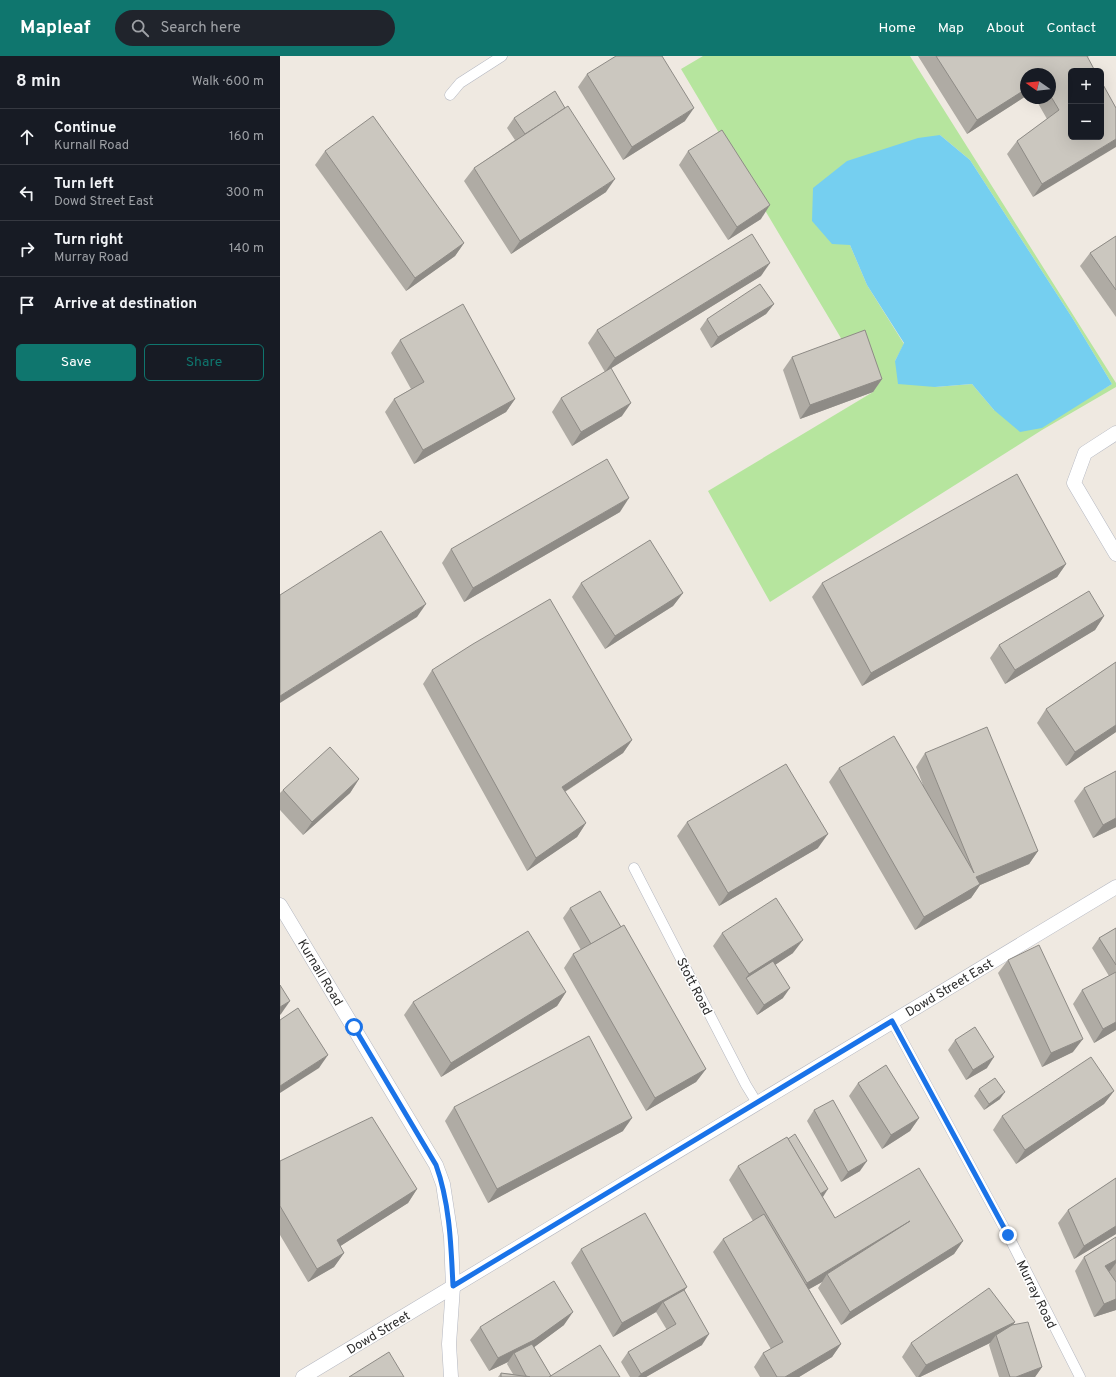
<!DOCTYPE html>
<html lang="en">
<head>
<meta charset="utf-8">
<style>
	body { margin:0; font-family:Overpass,sans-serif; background:#20242c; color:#f1f3f6 }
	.controls { position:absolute; right:12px; top:12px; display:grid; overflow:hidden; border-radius:6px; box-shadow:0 4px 16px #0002 }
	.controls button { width:36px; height:36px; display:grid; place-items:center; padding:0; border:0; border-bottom:1px solid #363941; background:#171b24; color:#f1f3f6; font:20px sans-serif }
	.compass { position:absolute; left:740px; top:12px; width:36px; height:36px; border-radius:50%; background:#171b24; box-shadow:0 4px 16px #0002; rotate:284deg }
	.stop { position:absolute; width:12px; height:12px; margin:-9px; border:3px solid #1a73e8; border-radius:50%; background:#fff }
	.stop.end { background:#1a73e8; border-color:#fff; box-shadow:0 1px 4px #0008 }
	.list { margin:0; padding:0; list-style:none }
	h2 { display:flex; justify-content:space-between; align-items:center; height:52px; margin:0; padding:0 16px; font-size:17px }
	h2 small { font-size:13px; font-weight:400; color:#9ea1a6 }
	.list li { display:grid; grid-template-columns:26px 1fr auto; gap:12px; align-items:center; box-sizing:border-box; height:56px; padding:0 16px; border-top:1px solid #363941 }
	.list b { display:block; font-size:15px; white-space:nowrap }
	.list p { margin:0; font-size:13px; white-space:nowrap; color:#9ea1a6 }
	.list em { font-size:13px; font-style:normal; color:#9ea1a6 }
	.actions { display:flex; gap:8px; padding:12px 16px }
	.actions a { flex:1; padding:9px 0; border:1px solid #0f766e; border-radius:6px; text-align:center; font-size:14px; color:#0f766e }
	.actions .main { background:#0f766e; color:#fff }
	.icon { flex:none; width:22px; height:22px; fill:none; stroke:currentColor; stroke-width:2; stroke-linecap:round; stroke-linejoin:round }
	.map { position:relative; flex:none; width:836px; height:1321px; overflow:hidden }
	header { display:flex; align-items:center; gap:24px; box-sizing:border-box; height:56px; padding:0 20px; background:#0f766e; color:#fff }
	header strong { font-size:19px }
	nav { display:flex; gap:22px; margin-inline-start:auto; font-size:14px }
	.search { width:280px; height:36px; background:#20242c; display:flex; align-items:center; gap:10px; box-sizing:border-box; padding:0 14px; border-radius:22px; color:#9ea1a6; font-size:15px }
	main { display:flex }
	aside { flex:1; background:#171b24 }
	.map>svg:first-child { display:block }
	.green { fill:#b6e59e; fill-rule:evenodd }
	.water { fill:#75cff0 }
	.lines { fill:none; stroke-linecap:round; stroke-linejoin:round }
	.street-casing { stroke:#b4b7c1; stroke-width:11 }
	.secondary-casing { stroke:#b4b7c1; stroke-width:15 }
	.street { stroke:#fff; stroke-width:10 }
	.secondary { stroke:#fff; stroke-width:14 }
	.wall { fill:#afaba4 }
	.shaded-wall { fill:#8e8b86 }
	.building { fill:#cbc7bf; stroke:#8e8b86 }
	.route { stroke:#1a73e8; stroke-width:5 }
	.labels { text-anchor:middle; stroke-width:3; stroke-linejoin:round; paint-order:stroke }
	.street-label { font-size:13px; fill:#2e2e2e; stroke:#fff }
</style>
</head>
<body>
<header>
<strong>Mapleaf</strong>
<div class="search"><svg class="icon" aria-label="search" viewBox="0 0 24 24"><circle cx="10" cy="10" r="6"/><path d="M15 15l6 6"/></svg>Search here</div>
<nav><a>Home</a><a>Map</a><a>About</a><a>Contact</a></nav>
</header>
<main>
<aside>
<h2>8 min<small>Walk · 600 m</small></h2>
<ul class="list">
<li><svg class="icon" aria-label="ahead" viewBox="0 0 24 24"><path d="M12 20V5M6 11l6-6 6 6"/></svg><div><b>Continue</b><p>Kurnall Road</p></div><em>160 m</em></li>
<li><svg class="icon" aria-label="left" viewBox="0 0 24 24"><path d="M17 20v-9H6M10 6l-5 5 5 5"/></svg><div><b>Turn left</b><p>Dowd Street East</p></div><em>300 m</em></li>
<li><svg class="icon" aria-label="right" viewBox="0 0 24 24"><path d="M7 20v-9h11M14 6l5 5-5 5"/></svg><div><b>Turn right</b><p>Murray Road</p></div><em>140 m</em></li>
<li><svg class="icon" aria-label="arrive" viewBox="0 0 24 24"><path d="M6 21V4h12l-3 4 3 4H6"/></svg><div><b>Arrive at destination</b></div></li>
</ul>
<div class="actions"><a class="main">Save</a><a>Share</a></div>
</aside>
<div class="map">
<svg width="836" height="1321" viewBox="0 0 836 1321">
	<rect width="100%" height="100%" fill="#efe9e1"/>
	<path class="green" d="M 423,0 L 630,0 L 836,327 L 836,331 L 762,374 L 490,546 L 428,435 L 593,336 L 401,13 ZM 660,79 L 690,104 L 793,263 L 832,328 L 805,344 L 714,354 L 692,328 L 655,331 L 615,305 L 624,288 L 587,229 L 570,189 Z"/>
	<polygon class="water" points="660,79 690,104 793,263 832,328 762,372 740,376 714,354 692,328 655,331 618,328 615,305 624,287 587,229 570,189 552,188 532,165 533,132 567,105 638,82"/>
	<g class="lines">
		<defs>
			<g id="street">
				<polyline points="170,39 180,27 222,0"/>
				<polyline points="354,812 466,1029 477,1047"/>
				<polyline points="612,965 728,1179 800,1321"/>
			</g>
			<g id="secondary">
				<polyline points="836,377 805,397 794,427 836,498"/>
				<polyline points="0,849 156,1109 163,1128 171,1181 173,1231 169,1288 171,1321"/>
				<polyline points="23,1321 836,831"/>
			</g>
		</defs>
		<use href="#street" class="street-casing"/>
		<use href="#secondary" class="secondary-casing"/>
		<use href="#street" class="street"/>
		<use href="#secondary" class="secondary"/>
	</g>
	<g class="wall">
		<polygon points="638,0 810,0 807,1 836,52 753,141 727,98 737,85 767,63 755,42 770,42 770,18 746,18 746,40 687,78"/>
		<polygon points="307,18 405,65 343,104 298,31"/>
		<polygon points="234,62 326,136 231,198 184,125 194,112 235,84 227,72"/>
		<polygon points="45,95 184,187 175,200 126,235 35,109"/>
		<polygon points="408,95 481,163 448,184 399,109"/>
		<polygon points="836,180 836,261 800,210 810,197"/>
		<polygon points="481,220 325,316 308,287 317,274"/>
		<polygon points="494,248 486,258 431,292 420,273 427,263"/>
		<polygon points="120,284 235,343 226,356 134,408 105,356 114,343 131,333 111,297"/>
		<polygon points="512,301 602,323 593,336 520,363 503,314"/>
		<polygon points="281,342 342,360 292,390 272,356"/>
		<polygon points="340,456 184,546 162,507 171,493"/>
		<polygon points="786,508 777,521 582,630 532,541 542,527"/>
		<polygon points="301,527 403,537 393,550 325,593 292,541"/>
		<polygon points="824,560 815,574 725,628 710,602 719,589"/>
		<polygon points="836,606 836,676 786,710 757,667 766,653"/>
		<polygon points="152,614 352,684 343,697 285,736 306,767 297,781 247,815 143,628"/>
		<polygon points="645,697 758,795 749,808 700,829 691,842 635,874 549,726 559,712 643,729 636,711"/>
		<polygon points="836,715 836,771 813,782 794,745 804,732"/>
		<polygon points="79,723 70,737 23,779 0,754 0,737 3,734"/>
		<polygon points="407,766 538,792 439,850 397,780"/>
		<polygon points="290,852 341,871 426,1013 416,1026 366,1055 284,912 293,898 301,894 283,862"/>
		<polygon points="836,872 836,974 814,987 793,948 802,934 829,920 812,892 819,882"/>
		<polygon points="442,877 513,897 495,909 503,942 477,959 433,890"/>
		<polygon points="728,904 793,996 762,1011 718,917"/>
		<polygon points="286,936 277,950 161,1021 124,959 133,946"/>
		<polygon points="675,984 707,1012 686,1024 668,994"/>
		<polygon points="578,1027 639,1062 630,1075 602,1093 569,1040"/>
		<polygon points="699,1033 720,1043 704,1054 694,1040"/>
		<polygon points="834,1035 824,1048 736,1108 713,1074 722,1060"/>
		<polygon points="174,1051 343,1075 208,1147 165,1065"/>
		<polygon points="534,1054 580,1115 561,1126 527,1065"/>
		<polygon points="0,1105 137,1133 128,1147 60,1190 64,1197 54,1211 28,1226 0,1179"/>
		<polygon points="458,1110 542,1141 555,1162 683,1185 674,1198 561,1269 538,1232 542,1226 529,1233 561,1288 552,1301 519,1321 480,1321 474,1311 483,1297 491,1293 433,1196 443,1183 473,1165 449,1124"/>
		<polygon points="836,1122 836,1178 794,1203 778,1167 788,1154"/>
		<polygon points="836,1181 836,1254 814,1261 795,1215 804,1201"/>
		<polygon points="301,1193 404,1234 422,1289 366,1321 350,1321 341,1306 348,1296 387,1274 376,1256 333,1281 291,1207"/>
		<polygon points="735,1266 732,1269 762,1311 755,1321 719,1321 709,1289 710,1287 640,1321 636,1321 622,1301 631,1287"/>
		<polygon points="284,1269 254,1291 271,1320 340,1321 218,1321 221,1317 233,1318 227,1308 228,1306 209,1315 190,1284 200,1271"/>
	</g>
	<g class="shaded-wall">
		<polygon points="746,33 746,40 687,78 697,64"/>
		<polygon points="414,52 405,65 343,104 352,91"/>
		<polygon points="836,83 836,91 753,141 762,128"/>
		<polygon points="335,123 326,136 231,198 240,185"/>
		<polygon points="490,149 481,163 448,184 457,171"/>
		<polygon points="184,187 175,200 126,235 135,222"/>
		<polygon points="490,207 481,220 325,316 335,302"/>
		<polygon points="494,248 486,258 431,292 438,281"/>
		<polygon points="602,323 593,336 520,363 530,349"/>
		<polygon points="235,343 226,356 134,408 143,394"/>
		<polygon points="351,347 342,360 292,390 301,376"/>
		<polygon points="349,442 340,456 184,546 193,532"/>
		<polygon points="786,508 777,521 582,630 591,617"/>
		<polygon points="403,537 393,550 325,593 335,580"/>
		<polygon points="146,548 137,561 0,647 0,640"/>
		<polygon points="824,560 815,574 725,628 735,614"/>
		<polygon points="836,669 836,676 786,710 795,696"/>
		<polygon points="352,684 343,697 272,744 282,731"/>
		<polygon points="79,723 70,737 23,779 32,766"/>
		<polygon points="836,762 836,771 813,782 823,769"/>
		<polygon points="306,767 297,781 247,815 256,802"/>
		<polygon points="548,778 538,792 439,850 448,837"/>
		<polygon points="758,795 749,808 700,829 691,842 635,874 644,861 696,821"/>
		<polygon points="523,884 513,897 469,926 466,922 469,918"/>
		<polygon points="510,932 503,942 477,959 484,949"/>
		<polygon points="286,936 277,950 161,1021 171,1007"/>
		<polygon points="10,945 1,958 0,959 0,951"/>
		<polygon points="836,966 836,974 814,987 823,973"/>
		<polygon points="803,983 793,996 762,1011 771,997"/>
		<polygon points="48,999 39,1012 0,1037 0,1030"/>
		<polygon points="714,1001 707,1012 686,1024 693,1014"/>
		<polygon points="426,1013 416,1026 366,1055 375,1042"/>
		<polygon points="834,1035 824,1048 736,1108 745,1094"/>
		<polygon points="725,1036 720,1043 704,1054 709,1048"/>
		<polygon points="352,1062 343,1075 208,1147 217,1133"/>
		<polygon points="639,1062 630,1075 602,1093 611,1079"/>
		<polygon points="587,1105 580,1115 561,1126 568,1116"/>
		<polygon points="137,1133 128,1147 48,1198 57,1184"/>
		<polygon points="548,1133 541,1144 537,1140"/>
		<polygon points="630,1165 547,1218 542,1226 517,1240 527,1227"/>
		<polygon points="836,1170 836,1178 794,1203 804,1190"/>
		<polygon points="683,1185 674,1198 561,1269 570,1256"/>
		<polygon points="64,1197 54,1211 28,1226 37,1213"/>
		<polygon points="836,1204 836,1207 830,1215 816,1223 825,1210"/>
		<polygon points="407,1231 397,1244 383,1246 376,1256 333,1281 342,1267"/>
		<polygon points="836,1243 836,1254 814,1261 824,1248"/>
		<polygon points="293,1256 284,1269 245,1298 234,1297 228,1306 209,1315 218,1302"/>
		<polygon points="735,1266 725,1280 716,1279 710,1287 640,1321 638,1321 646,1309"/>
		<polygon points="429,1278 422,1289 366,1321 358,1321 361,1318"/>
		<polygon points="561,1288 552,1301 519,1321 505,1321"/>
		<polygon points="762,1311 755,1321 736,1321"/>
	</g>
	<g class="building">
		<polygon points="336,0 382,0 414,52 352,91 307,18"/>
		<polygon points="656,0 807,0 815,15 791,15 791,81 821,81 821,25 836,52 836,83 762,128 737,85 779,54 770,39 770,18 746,18 746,33 697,64"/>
		<polygon points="275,35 285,52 245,78 234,62"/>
		<polygon points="288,50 335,123 240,185 194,112"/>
		<polygon points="93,60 184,187 135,222 45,95"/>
		<polygon points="442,74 490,149 457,171 408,95"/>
		<polygon points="472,178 490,207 335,302 317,274"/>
		<polygon points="836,180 836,234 810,197"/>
		<polygon points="480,228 494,248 438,281 427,263"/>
		<polygon points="183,248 235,343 143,394 114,343 144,326 120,284"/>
		<polygon points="585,274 602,323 530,349 512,301"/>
		<polygon points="331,312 351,347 301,376 281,342"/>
		<polygon points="327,403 349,442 193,532 171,493"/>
		<polygon points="737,418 786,508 591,617 542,527"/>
		<polygon points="101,475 146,548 0,640 0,539"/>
		<polygon points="370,484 403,537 335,580 301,527"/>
		<polygon points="809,535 824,560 735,614 719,589"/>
		<polygon points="270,543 352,684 282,731 306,767 256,802 152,614 193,588"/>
		<polygon points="836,606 836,669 795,696 766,653"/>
		<polygon points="707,671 758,795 696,821 700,828 644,861 559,712 614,680 694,817 645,697"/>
		<polygon points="50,691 79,723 32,766 3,734"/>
		<polygon points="506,708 548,778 448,837 407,766"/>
		<polygon points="836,715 836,762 823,769 804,732"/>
		<polygon points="320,835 341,871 311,888 290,852"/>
		<polygon points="496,842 523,884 469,918 442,877"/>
		<polygon points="344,869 426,1013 375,1042 293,898"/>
		<polygon points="836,872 836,909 819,882"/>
		<polygon points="248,875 286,936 171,1007 133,946"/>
		<polygon points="759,889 803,983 771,997 728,904"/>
		<polygon points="493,905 510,932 484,949 466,922"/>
		<polygon points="836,916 836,966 823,973 802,934"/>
		<polygon points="0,929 10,945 0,951"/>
		<polygon points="18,952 48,999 0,1030 0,964"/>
		<polygon points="695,971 714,1001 693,1014 675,984"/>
		<polygon points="309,980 352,1062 217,1133 174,1051"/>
		<polygon points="811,1001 834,1035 745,1094 722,1060"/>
		<polygon points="606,1009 639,1062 611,1079 578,1027"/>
		<polygon points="715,1022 725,1036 709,1048 699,1033"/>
		<polygon points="553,1044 587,1105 568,1116 534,1054"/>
		<polygon points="92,1061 137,1133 57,1184 64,1197 37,1213 0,1150 0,1105"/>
		<polygon points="515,1078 548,1133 540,1138 508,1083"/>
		<polygon points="507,1081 555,1162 639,1112 683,1185 570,1256 547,1218 630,1165 527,1227 458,1110"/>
		<polygon points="836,1122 836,1170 804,1190 788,1154"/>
		<polygon points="365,1157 407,1231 342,1267 301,1193"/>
		<polygon points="484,1158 561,1288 505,1321 497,1321 483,1297 503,1286 443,1183"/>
		<polygon points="836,1181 836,1204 825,1210 836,1226 836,1243 824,1248 804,1201"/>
		<polygon points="274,1225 293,1256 254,1284 218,1302 200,1271"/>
		<polygon points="709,1232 735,1266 646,1309 631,1287"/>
		<polygon points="404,1234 429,1278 361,1318 348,1296 396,1268 383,1246"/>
		<polygon points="748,1266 762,1311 736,1321 730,1321 716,1279 732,1269"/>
		<polygon points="252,1288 271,1320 269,1321 250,1321 246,1320 234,1297"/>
		<polygon points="320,1289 340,1321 269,1321"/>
		<polygon points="109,1296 124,1321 69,1321"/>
		<polygon points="221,1317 250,1321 221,1321"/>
	</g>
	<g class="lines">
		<path class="route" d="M 74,971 L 156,1109 C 170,1148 171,1190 173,1230 L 612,965 L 728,1179"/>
	</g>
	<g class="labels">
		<g class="street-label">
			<text transform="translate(41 916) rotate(59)" y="5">Kurnall Road</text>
			<text transform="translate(415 930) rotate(63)" y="5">Stott Road</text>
			<text transform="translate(669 931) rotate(-31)" y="5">Dowd Street East</text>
			<text transform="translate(757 1238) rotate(64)" y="5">Murray Road</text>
			<text transform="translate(98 1276) rotate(-31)" y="5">Dowd Street</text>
		</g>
	</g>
</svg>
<div class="controls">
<button>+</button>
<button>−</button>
</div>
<svg class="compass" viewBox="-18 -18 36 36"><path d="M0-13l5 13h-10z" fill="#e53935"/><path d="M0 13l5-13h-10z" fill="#9ea1a6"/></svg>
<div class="stop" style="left:74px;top:971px"></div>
<div class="stop end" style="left:728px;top:1179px"></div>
</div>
</main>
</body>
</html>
